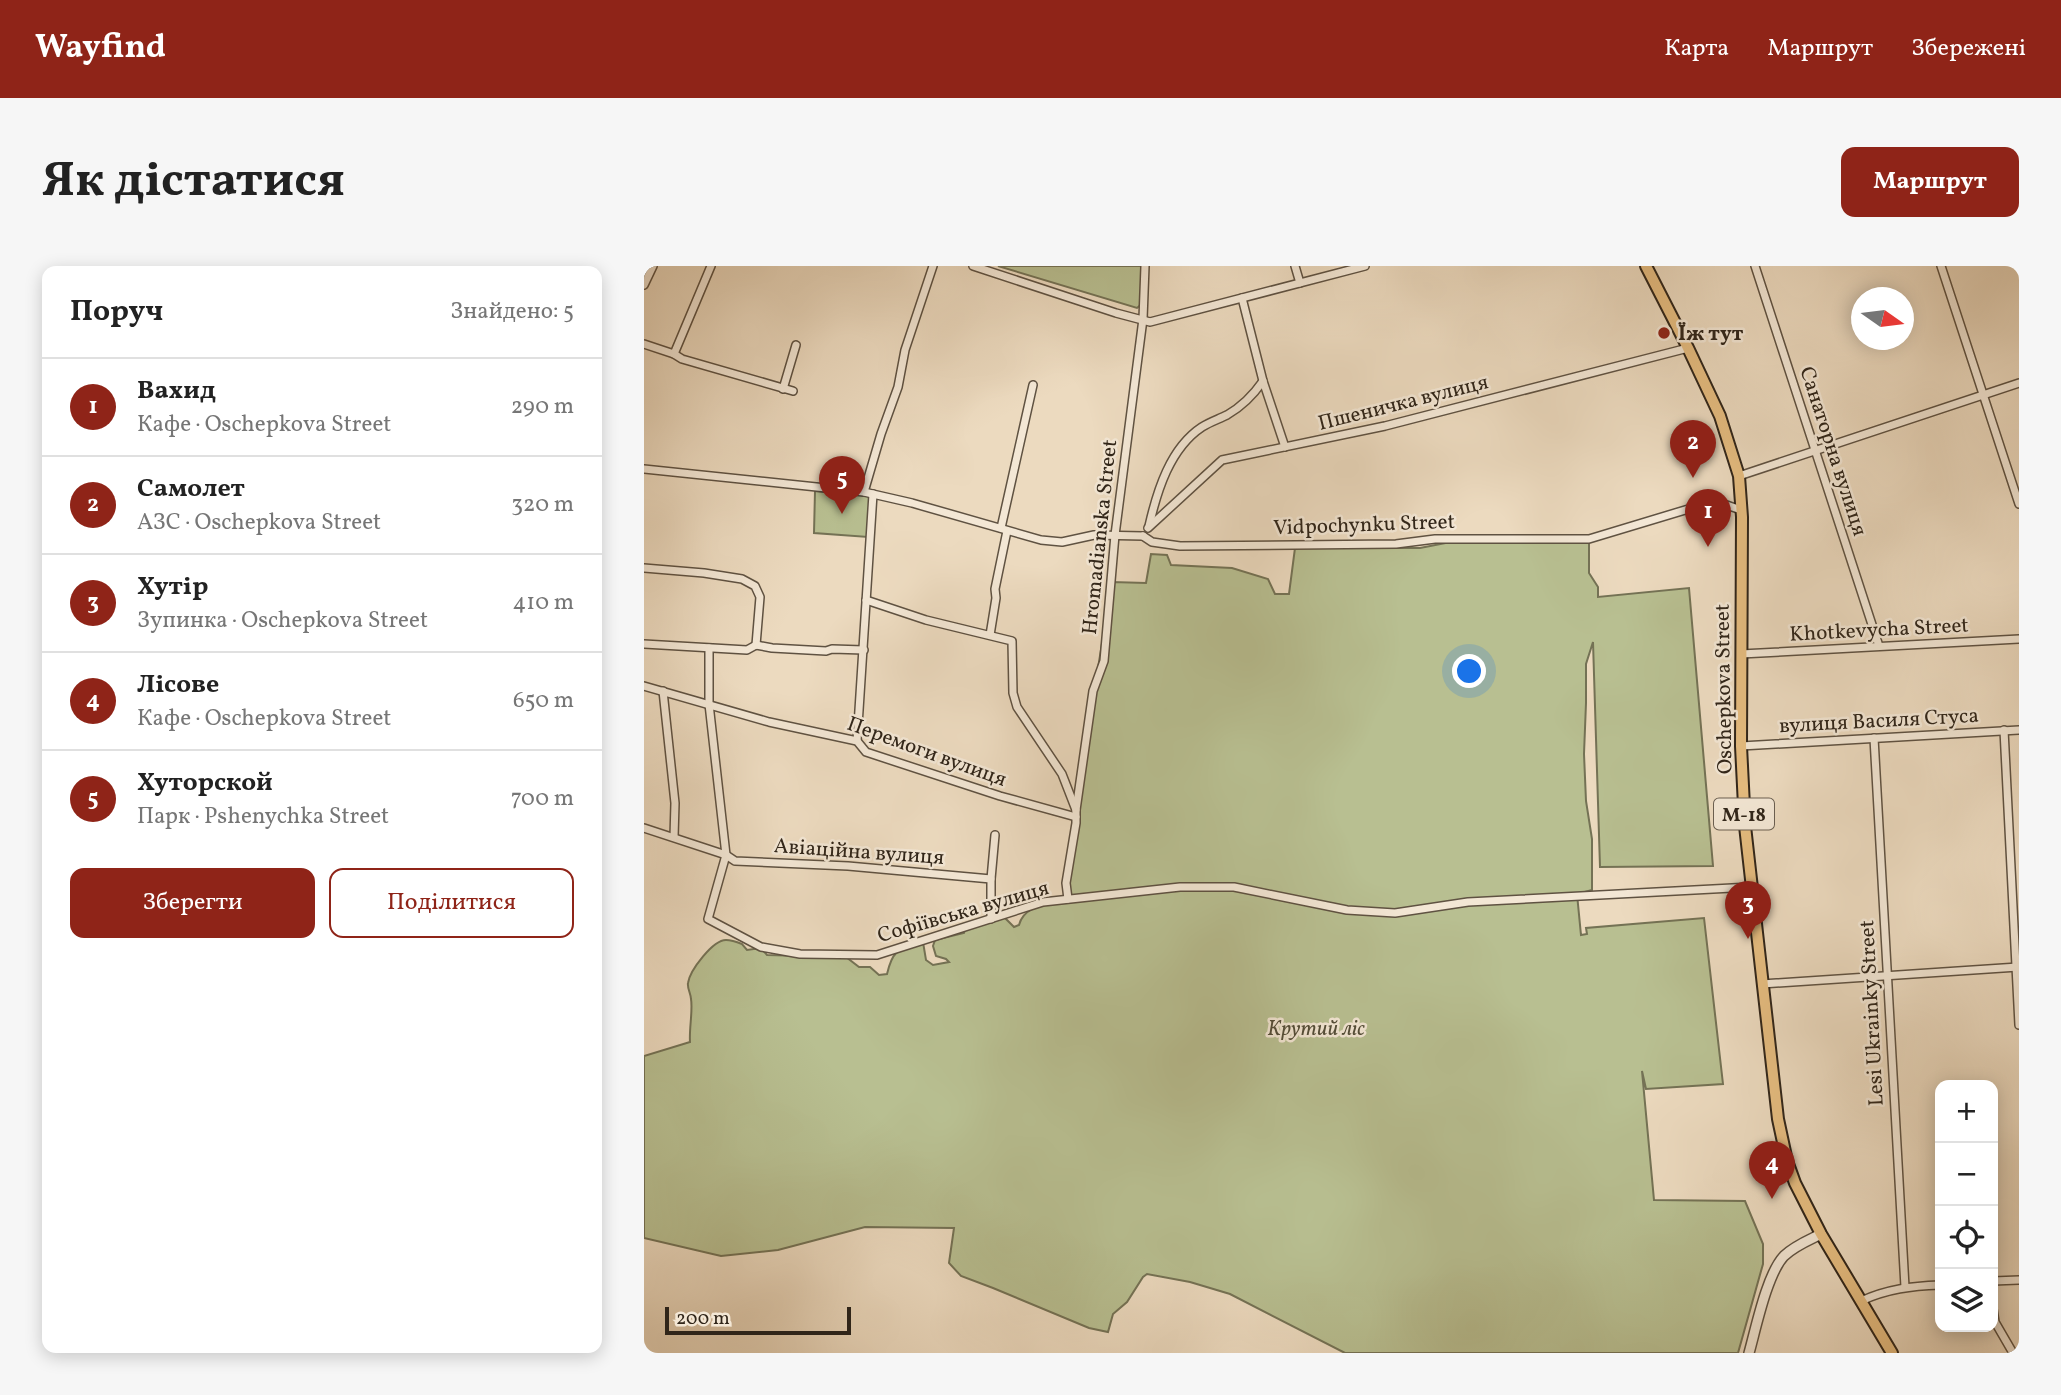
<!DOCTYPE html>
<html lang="uk">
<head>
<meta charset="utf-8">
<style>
	body { margin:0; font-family:Vollkorn,serif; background:#f6f6f6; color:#222 }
	.controls { position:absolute; right:21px; bottom:21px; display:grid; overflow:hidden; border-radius:14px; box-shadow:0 4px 18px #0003 }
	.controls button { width:63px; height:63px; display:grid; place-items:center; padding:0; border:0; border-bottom:2px solid #e0e0e0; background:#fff; color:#222; font:35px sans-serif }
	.compass { position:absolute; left:1207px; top:21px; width:63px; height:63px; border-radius:50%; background:#fff; box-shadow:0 4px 18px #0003; rotate:104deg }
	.scale { position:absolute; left:21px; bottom:18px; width:186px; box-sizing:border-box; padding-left:7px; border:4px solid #302519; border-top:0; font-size:19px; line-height:24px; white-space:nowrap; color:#302519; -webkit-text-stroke:5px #f3e7d5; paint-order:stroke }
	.you { position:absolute; left:826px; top:406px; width:24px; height:24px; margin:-18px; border:5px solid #fff; border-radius:50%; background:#1a73e8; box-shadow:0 0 0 10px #1a73e833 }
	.badge { display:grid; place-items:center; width:46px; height:46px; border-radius:50%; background:#8f2418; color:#fff; font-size:23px; font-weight:700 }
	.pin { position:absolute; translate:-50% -58px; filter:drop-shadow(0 2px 4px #0008) }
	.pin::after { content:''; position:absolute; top:37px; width:24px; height:21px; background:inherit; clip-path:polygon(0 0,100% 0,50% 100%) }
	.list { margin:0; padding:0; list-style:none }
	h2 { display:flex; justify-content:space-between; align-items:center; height:91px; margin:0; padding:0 28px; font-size:30px }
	h2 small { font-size:23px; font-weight:400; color:#767676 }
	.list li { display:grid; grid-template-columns:46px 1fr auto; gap:21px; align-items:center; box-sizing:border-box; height:98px; padding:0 28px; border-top:2px solid #e0e0e0 }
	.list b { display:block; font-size:26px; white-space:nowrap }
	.list p { margin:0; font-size:23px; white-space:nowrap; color:#767676 }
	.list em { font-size:23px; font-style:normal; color:#767676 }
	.actions { display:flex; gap:14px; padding:21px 28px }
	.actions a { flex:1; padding:16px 0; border:2px solid #8f2418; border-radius:14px; text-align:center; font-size:24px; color:#8f2418 }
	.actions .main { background:#8f2418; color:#fff }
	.icon { flex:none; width:38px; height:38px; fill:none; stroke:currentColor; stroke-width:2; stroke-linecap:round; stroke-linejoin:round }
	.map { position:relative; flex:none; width:1375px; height:1087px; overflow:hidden; border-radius:14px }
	header { display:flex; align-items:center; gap:42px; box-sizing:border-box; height:98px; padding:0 35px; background:#8f2418; color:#fff }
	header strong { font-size:33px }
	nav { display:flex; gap:38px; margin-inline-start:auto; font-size:24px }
	.intro { display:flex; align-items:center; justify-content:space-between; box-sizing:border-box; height:168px; padding:0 42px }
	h1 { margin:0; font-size:49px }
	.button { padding:18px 32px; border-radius:14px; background:#8f2418; color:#fff; font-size:24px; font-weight:700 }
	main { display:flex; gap:42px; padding:0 42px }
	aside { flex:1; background:#fff; border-radius:14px; box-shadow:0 4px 18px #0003 }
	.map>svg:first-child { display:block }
	.green { fill:#b8bf91; stroke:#747255; stroke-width:2 }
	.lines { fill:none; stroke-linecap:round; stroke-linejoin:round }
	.minor-casing { stroke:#5f5242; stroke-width:10 }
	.tertiary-casing { stroke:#5f5242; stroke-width:12 }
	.trunk-casing { stroke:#302519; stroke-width:14 }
	.minor { stroke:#f3e7d5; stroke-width:7 }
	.tertiary { stroke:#f3e7d5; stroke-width:9 }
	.trunk { stroke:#e6bd80; stroke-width:10 }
	.poi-dot { fill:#8f2418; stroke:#f3e7d5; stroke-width:2.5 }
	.labels { text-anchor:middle; stroke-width:5; stroke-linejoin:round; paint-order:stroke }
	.shield { fill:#f3e7d5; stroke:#6a5f51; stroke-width:2 }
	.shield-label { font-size:19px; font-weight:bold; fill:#302519 }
	.poi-label { font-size:21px; font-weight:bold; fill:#302519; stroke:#f3e7d5; text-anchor:start }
	.street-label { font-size:21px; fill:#302519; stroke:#f3e7d5 }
	.park-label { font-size:21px; font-style:italic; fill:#524c37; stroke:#f3e7d5 }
</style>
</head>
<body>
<header>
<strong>Wayfind</strong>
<nav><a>Карта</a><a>Маршрут</a><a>Збережені</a></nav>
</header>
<div class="intro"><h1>Як дістатися</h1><a class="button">Маршрут</a></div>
<main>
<aside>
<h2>Поруч<small>Знайдено: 5</small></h2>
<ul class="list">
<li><span class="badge">1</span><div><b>Вахид</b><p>Кафе · Oschepkova Street</p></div><em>290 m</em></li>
<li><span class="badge">2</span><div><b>Самолет</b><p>АЗС · Oschepkova Street</p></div><em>320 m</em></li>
<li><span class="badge">3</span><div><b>Хутір</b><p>Зупинка · Oschepkova Street</p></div><em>410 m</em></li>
<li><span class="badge">4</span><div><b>Лісове</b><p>Кафе · Oschepkova Street</p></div><em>650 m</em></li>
<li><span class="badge">5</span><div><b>Хуторской</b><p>Парк · Pshenychka Street</p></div><em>700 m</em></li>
</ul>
<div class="actions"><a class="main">Зберегти</a><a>Поділитися</a></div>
</aside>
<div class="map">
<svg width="1375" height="1087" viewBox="0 0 1375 1087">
	<rect width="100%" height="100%" fill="#ecdabf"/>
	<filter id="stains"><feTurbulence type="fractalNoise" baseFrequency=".00286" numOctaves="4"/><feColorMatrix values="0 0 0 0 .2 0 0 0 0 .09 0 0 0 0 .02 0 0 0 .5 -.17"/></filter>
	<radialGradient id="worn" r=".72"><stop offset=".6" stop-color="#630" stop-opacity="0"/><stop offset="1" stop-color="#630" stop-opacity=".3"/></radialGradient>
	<g class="green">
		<polygon points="354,0 503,0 500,36 493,42"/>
		<polygon points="171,225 227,230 224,271 170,267"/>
		<path d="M 884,273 L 917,277 L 945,273 L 945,307 L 954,321 L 954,331 L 1045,322 L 1069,600 L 956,601 L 949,376 L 942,398 L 942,437 L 940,488 L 942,535 L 948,573 L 948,624 L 933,628 L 937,669 L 943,668 L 942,662 L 1060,652 L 1079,818 L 1002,823 L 998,805 L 1010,934 L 1101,935 L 1119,978 L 1119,998 L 1094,1087 L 701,1087 L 586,1028 L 546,1016 L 503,1008 L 499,1011 L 483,1036 L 469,1048 L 464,1066 L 445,1062 L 349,1022 L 317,1010 L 305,997 L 310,962 L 221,961 L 134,984 L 77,990 L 0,972 L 0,790 L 46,776 C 45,763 49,744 47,733 C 47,728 43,722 44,717 C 46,704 69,674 82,674 C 86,674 93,676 98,678 L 103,684 L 117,682 L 123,689 L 202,691 L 215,701 L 226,701 L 235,709 L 243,708 C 249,682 255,684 279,676 L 282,694 L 289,699 L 305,696 L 302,693 L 292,690 L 289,680 L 291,674 L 320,667 L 322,660 L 357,648 L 370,661 L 375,659 C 380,639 405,638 422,633 L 432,537 L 468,316 L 502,317 L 507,288 L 523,289 L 527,299 L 588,302 L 624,313 L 631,328 L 645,328 L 651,282 L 701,279 L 740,282 L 776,282 L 817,274 Z"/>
	</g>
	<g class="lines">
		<defs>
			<g id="minor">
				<polyline points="329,0 472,47 506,56 721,0"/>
				<polyline points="651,0 656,17"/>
				<polyline points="1111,0 1235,380"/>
				<polyline points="1297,0 1375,238"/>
				<polyline points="0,19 9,0"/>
				<polyline points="598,32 619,115 641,181"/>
				<polyline points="0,78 30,88 38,93 149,125"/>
				<polyline points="30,88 67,0"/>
				<polyline points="139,123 152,79"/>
				<polyline points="0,203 220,226 268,237 397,274 418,276 450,269 499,270"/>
				<polyline points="1095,210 1375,117"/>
				<polyline points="220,226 237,168 254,121 261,84 289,0"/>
				<path d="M 505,260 C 513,225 526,182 558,161 C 566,156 575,153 583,149 C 597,141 610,128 619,115"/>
				<polyline points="357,262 389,119"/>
				<polyline points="504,262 578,194 741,160 1044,82"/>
				<polyline points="499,270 508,276 536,280 752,278 791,273 945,273 1071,235 1097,244"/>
				<polyline points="0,302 60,307 98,313 111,320 116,331 112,379"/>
				<polyline points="222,334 282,354 368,375 369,427 373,441 418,508 432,544 432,557 422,617 424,633"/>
				<polyline points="346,369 352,332 351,323 363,265"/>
				<polyline points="0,378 103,384 112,379"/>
				<polyline points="112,379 128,382 182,385 188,383 220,384"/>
				<polyline points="65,382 65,438 82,589 64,653 117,681 156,688 233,689 399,636 536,621 590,621 703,644 751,647 824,636 1107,621"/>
				<polyline points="1097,388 1375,373"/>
				<polyline points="0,420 125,456 213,475 222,486 356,530 432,551"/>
				<polyline points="19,425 31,537 30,571"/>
				<polyline points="1360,464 1375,759"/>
				<polyline points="1230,472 1261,1021"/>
				<polyline points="213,475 229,228"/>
				<polyline points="1097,480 1375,464"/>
				<polyline points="432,544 449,425 460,395 471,269 499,53 501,0"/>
				<polyline points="0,562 82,589 91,595 204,600 347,613"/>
				<polyline points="347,653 347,613 351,569"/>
				<polyline points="1118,718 1374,701"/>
				<polyline points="1349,1015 1375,1014"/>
				<path d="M 1217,1035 C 1243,1023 1268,1020 1296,1019"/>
				<polyline points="1349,1043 1351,1056 1369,1087"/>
			</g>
			<path id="tertiary" d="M 1105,1087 C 1112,1062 1123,1008 1140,990 C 1150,980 1165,974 1177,968"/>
			<polyline id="trunk" points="1002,0 1044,82 1076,150 1095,210 1098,251 1097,480 1101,560 1134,853 1143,895 1151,917 1177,968 1248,1087"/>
		</defs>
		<use href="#minor" class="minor-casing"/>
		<use href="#tertiary" class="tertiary-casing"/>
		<use href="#trunk" class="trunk-casing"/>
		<use href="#minor" class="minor"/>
		<use href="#tertiary" class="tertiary"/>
		<use href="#trunk" class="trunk"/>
	</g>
	<circle class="poi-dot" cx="1020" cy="67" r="7"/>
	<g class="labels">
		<rect class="shield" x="1070" y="532.5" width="60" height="31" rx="5"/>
		<g class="shield-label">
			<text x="1100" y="555">М-18</text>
		</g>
		<g class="poi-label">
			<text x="1034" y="74">Їж тут</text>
		</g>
		<g class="street-label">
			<text transform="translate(759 136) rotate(-14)" y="7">Пшеничка вулиця</text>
			<text transform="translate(1190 185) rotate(72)" y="7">Санаторна вулиця</text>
			<text transform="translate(720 258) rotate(-2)" y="7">Vidpochynku Street</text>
			<text transform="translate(455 271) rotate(-84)" y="7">Hromadianska Street</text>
			<text transform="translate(1235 363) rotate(-3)" y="7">Khotkevycha Street</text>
			<text transform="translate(1079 423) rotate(-91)" y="7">Oschepkova Street</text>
			<text transform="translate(1235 454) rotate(-3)" y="7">вулиця Василя Стуса</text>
			<text transform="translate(283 485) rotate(20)" y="7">Перемоги вулиця</text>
			<text transform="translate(215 585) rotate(4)" y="7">Авіаційна вулиця</text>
			<text transform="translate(319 645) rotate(-16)" y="7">Софіївська вулиця</text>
			<text transform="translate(1227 747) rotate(-93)" y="7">Lesi Ukrainky Street</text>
		</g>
		<g class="park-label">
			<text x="672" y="769">Крутий ліс</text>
		</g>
	</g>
	<rect width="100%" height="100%" filter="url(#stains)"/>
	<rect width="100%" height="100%" fill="url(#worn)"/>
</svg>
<div class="controls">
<button>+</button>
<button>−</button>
<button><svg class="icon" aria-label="locate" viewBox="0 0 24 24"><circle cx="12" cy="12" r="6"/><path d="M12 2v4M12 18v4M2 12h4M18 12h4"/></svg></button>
<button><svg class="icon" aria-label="layers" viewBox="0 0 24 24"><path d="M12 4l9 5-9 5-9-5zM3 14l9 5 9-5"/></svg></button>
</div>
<svg class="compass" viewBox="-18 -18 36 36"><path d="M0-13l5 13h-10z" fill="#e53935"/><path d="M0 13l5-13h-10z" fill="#767676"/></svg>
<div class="scale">200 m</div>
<div class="you"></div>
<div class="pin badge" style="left:1064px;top:281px">1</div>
<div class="pin badge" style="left:1049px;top:212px">2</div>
<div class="pin badge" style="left:1104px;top:673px">3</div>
<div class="pin badge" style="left:1128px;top:933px">4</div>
<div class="pin badge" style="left:198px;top:248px">5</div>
</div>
</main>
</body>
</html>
